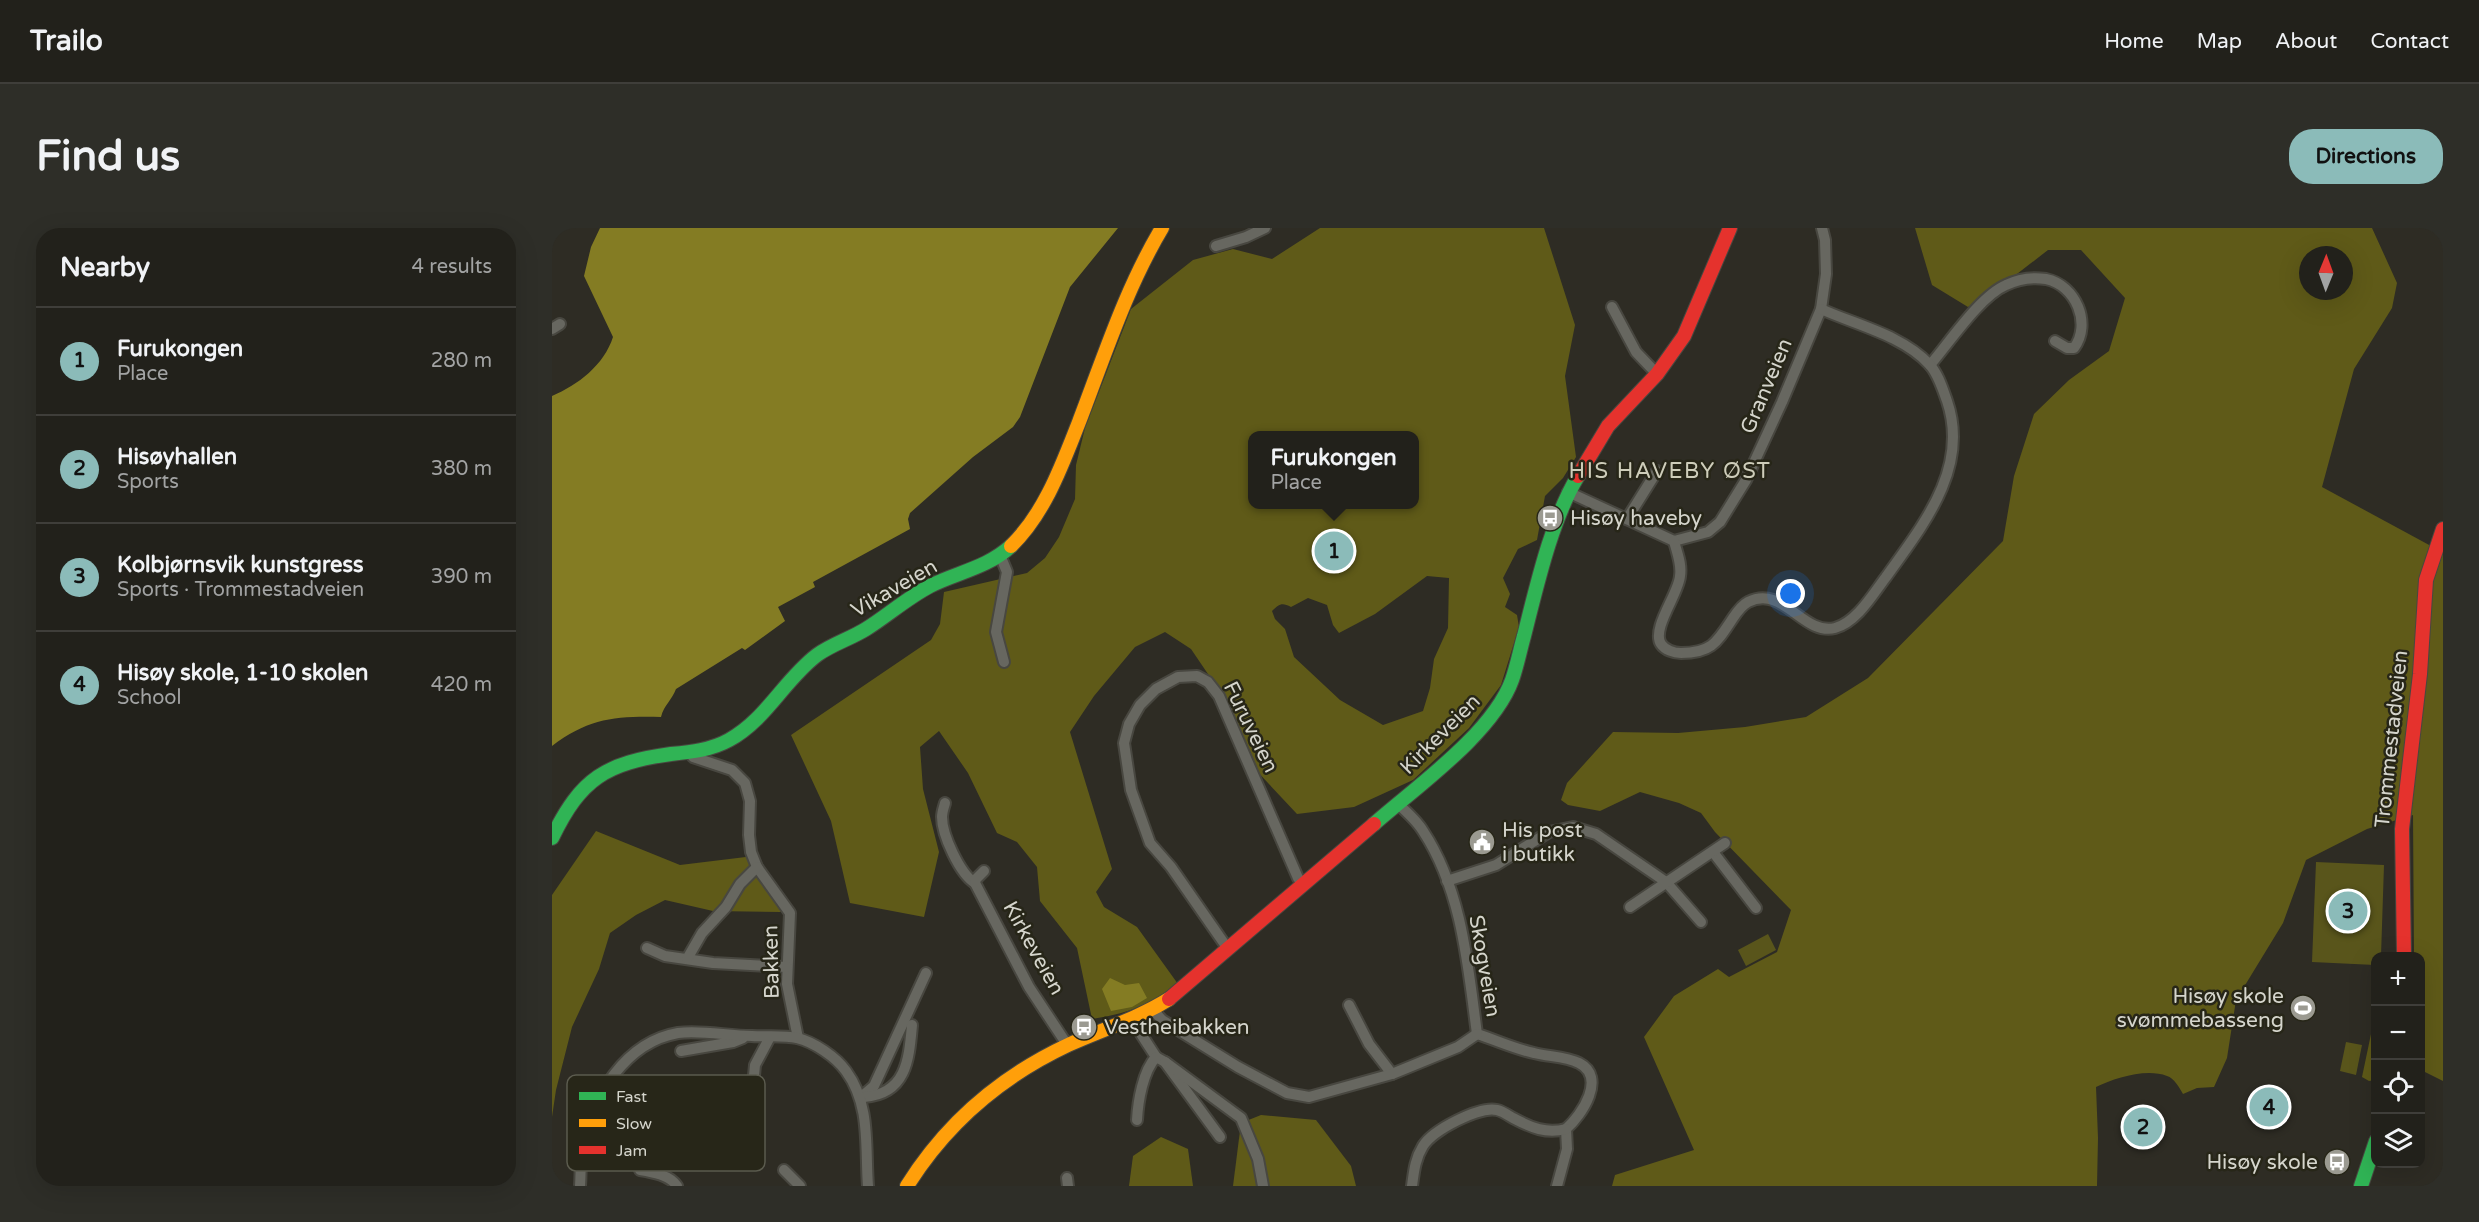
<!DOCTYPE html>
<html lang="en">
<head>
<meta charset="utf-8">
<style>
	body { margin:0; font-family:"Varela Round",sans-serif; background:#2e2e28; color:#f1f3f6 }
	.controls { position:absolute; right:18px; bottom:18px; display:grid; overflow:hidden; border-radius:12px; box-shadow:0 6px 24px #0002 }
	.controls button { width:54px; height:54px; display:grid; place-items:center; padding:0; border:0; border-bottom:2px solid #3f3e3a; background:#22211b; color:#f1f3f6; font:30px sans-serif }
	.compass { position:absolute; left:1747px; top:18px; width:54px; height:54px; border-radius:50%; background:#22211b; box-shadow:0 6px 24px #0002; rotate:1deg }
	.you { position:absolute; left:1239px; top:366px; width:21px; height:21px; margin:-15px; border:4px solid #fff; border-radius:50%; background:#1a73e8; box-shadow:0 0 0 9px #1a73e833 }
	.badge { display:grid; place-items:center; width:39px; height:39px; border-radius:50%; background:#8bbbb9; color:#111; font-size:20px; font-weight:700 }
	.pin { position:absolute; translate:-50% -50%; border:3px solid #fff; box-shadow:0 2px 6px #0006 }
	.popup { position:absolute; left:696px; top:203px; width:171px; height:78px; box-sizing:border-box; display:grid; place-content:center; border-radius:12px; background:#22211b; filter:drop-shadow(0 2px 4px #0005); font-size:20px; white-space:nowrap; color:#a2a3a3 }
	.popup b { font-size:22px; color:#f1f3f6 }
	.popup::after { content:''; position:absolute; left:50%; top:100%; margin-left:-12px; border:12px solid transparent; border-top-color:#22211b }
	.list { margin:0; padding:0; list-style:none }
	h2 { display:flex; justify-content:space-between; align-items:center; height:78px; margin:0; padding:0 24px; font-size:26px }
	h2 small { font-size:20px; font-weight:400; color:#a2a3a3 }
	.list li { display:grid; grid-template-columns:39px 1fr auto; gap:18px; align-items:center; box-sizing:border-box; height:108px; padding:0 24px; border-top:2px solid #3f3e3a }
	.list b { display:block; font-size:22px; white-space:nowrap }
	.list p { margin:0; font-size:20px; white-space:nowrap; color:#a2a3a3 }
	.list em { font-size:20px; font-style:normal; color:#a2a3a3 }
	.icon { flex:none; width:33px; height:33px; fill:none; stroke:currentColor; stroke-width:2; stroke-linecap:round; stroke-linejoin:round }
	.map { position:relative; flex:none; width:1891px; height:958px; overflow:hidden; border-radius:24px }
	header { display:flex; align-items:center; gap:36px; box-sizing:border-box; height:84px; padding:0 30px; background:#22211b; border-bottom:2px solid #3f3e3a }
	header strong { font-size:28px }
	nav { display:flex; gap:33px; margin-inline-start:auto; font-size:21px }
	.intro { display:flex; align-items:center; justify-content:space-between; box-sizing:border-box; height:144px; padding:0 36px }
	h1 { margin:0; font-size:42px }
	.button { padding:15px 27px; border-radius:24px; background:#8bbbb9; color:#111; font-size:21px; font-weight:700 }
	main { display:flex; gap:36px; padding:0 36px }
	aside { flex:1; background:#22211b; border-radius:24px; box-shadow:0 6px 24px #0002 }
	.map>svg:first-child { display:block }
	.green { fill:#59551b }
	.forest { fill:#5f5a18; fill-rule:evenodd }
	.water { fill:#847c23 }
	.lines { fill:none; stroke-linecap:round; stroke-linejoin:round }
	.street-casing { stroke:#484740; stroke-width:14 }
	.fast-casing { stroke:#484740; stroke-width:16 }
	.slow-casing { stroke:#484740; stroke-width:16 }
	.jam-casing { stroke:#484740; stroke-width:16 }
	.street { stroke:#676760; stroke-width:10 }
	.fast { stroke:#30b455; stroke-width:14 }
	.slow { stroke:#ff9f0a; stroke-width:14 }
	.jam { stroke:#e5322d; stroke-width:14 }
	.labels { text-anchor:middle; stroke-width:5; stroke-linejoin:round; paint-order:stroke }
	.street-label { font-size:21px; fill:#d5d5cc; stroke:#272618 }
	.poi-label { font-size:21px; fill:#d5d5cc; stroke:#272618; text-anchor:start }
	.neighbourhood-label { font-size:22px; letter-spacing:1.5px; fill:#cecdba; stroke:#272618 }
	.key { fill:#272618; stroke:#5b5b4e; stroke-width:1.5 }
	.key-label { font-size:16px; fill:#d5d5cc }
</style>
</head>
<body>
<header>
<strong>Trailo</strong>
<nav><a>Home</a><a>Map</a><a>About</a><a>Contact</a></nav>
</header>
<div class="intro"><h1>Find us</h1><a class="button">Directions</a></div>
<main>
<aside>
<h2>Nearby<small>4 results</small></h2>
<ul class="list">
<li><span class="badge">1</span><div><b>Furukongen</b><p>Place</p></div><em>280 m</em></li>
<li><span class="badge">2</span><div><b>Hisøyhallen</b><p>Sports</p></div><em>380 m</em></li>
<li><span class="badge">3</span><div><b>Kolbjørnsvik kunstgress</b><p>Sports · Trommestadveien</p></div><em>390 m</em></li>
<li><span class="badge">4</span><div><b>Hisøy skole, 1-10 skolen</b><p>School</p></div><em>420 m</em></li>
</ul>
</aside>
<div class="map">
<svg width="1891" height="958" viewBox="0 0 1891 958">
	<rect width="100%" height="100%" fill="#2e2c24"/>
	<g class="green">
		<polygon points="1764,634 1832,637 1829,728 1824,728 1823,737 1760,734"/>
		<polygon points="1216,706 1224,722 1194,738 1186,722"/>
		<polygon points="1794,814 1810,817 1804,847 1788,843"/>
	</g>
	<g class="forest">
		<path d="M 768,0 L 992,0 L 1023,97 L 1013,148 L 1024,229 L 1011,250 L 993,268 L 985,312 L 966,321 L 951,350 L 958,366 L 953,379 L 965,387 L 967,399 L 949,457 L 917,500 L 861,552 L 802,579 L 745,586 L 701,539 L 677,477 L 639,421 L 613,404 L 583,419 L 542,468 L 518,504 L 560,641 L 544,664 L 552,679 L 585,699 L 626,756 C 595,778 577,785 540,791 L 525,720 L 488,673 L 485,639 L 465,614 L 445,605 L 416,545 L 387,503 L 368,519 L 371,561 L 387,624 L 372,689 L 298,675 L 279,593 L 239,507 L 379,412 L 388,396 L 392,364 L 475,345 L 493,330 L 507,309 L 523,271 L 524,237 L 533,200 L 579,81 L 641,32 L 681,21 L 720,31 ZM 701,208 L 863,208 L 863,276 L 701,276 ZM 875,348 L 897,350 L 896,400 L 882,431 L 878,460 L 871,483 L 831,497 L 788,472 L 742,429 L 733,401 L 723,391 L 720,383 C 727,376 730,374 739,379 L 756,370 L 775,377 L 781,397 L 787,405 L 823,386 Z"/>
		<path d="M 1363,0 L 1820,0 L 1845,55 L 1840,80 L 1802,141 L 1770,259 L 1879,318 L 1891,294 L 1891,853 L 1869,842 L 1868,728 L 1862,728 L 1861,587 L 1815,601 L 1754,632 L 1731,695 L 1684,772 L 1675,830 L 1662,859 L 1645,860 L 1631,866 C 1627,859 1622,850 1615,848 C 1594,840 1563,850 1544,859 L 1546,910 L 1545,958 L 1060,958 L 1063,947 L 1142,922 L 1092,809 L 1122,768 L 1166,741 L 1177,749 L 1225,724 L 1239,682 L 1163,604 L 1149,585 L 1127,575 L 1088,564 L 1048,583 L 1016,577 L 1009,572 L 1015,555 L 1061,504 L 1126,505 L 1193,499 L 1254,489 L 1316,450 L 1451,313 L 1462,248 L 1482,186 L 1517,152 L 1557,123 L 1573,70 L 1529,22 L 1496,22 L 1443,63 L 1416,79 L 1380,57 ZM 1756,27 L 1792,27 L 1792,63 L 1756,63 Z"/>
		<polygon points="44,603 128,637 202,628 229,684 161,683 113,672 84,687 58,705 47,741 20,799 4,862 0,889 0,667"/>
		<polygon points="1823,787 1823,852 1817,853 1810,849"/>
		<polygon points="709,887 764,892 799,938 804,958 681,958 689,895"/>
		<polygon points="609,909 636,921 641,958 577,958 581,928"/>
	</g>
	<g class="water">
		<path d="M 48,0 L 566,0 L 518,59 L 468,189 L 461,199 L 421,229 L 358,285 L 356,291 L 358,301 L 261,354 L 263,359 L 226,379 L 233,393 L 193,422 L 190,420 L 124,461 C 120,472 112,477 109,489 C 64,488 37,490 0,518 L 0,168 C 26,157 52,137 61,109 L 32,48 L 39,19 Z"/>
		<polygon points="558,750 573,757 587,755 595,770 580,779 559,783 550,761"/>
	</g>
	<g class="lines">
		<defs>
			<g id="street">
				<polyline points="664,18 694,9 713,0"/>
				<polyline points="1060,79 1084,124 1105,146"/>
				<polyline points="0,101 8,96"/>
				<path d="M 1378,137 C 1397,115 1428,68 1454,57 C 1466,51 1481,49 1494,51 C 1524,57 1540,96 1522,120 L 1515,120 L 1503,113"/>
				<polyline points="1016,264 1122,313 1156,304 1168,294 1194,252 1230,174 1269,81 1274,46 1273,12 1270,0"/>
				<polyline points="1075,291 1105,243"/>
				<path d="M 1122,313 C 1125,325 1130,336 1128,348 C 1127,365 1099,401 1109,416 C 1113,422 1122,425 1129,425 C 1160,425 1165,414 1181,390 C 1185,384 1190,377 1196,374 C 1231,356 1251,408 1283,400 C 1305,394 1321,366 1334,349 C 1371,297 1418,240 1395,173 C 1391,162 1386,145 1377,136 C 1350,107 1304,97 1269,81"/>
				<polyline points="448,327 455,344 444,404 452,434"/>
				<polyline points="137,524 141,529 180,542 193,555 198,573 197,607 199,624 205,639 238,685 235,756 246,810"/>
				<path d="M 393,575 C 392,579 390,584 390,589 C 390,607 408,646 423,655"/>
				<path d="M 846,576 C 855,584 865,593 871,603 C 910,662 916,738 925,806 C 944,812 963,821 982,825 C 997,829 1013,828 1027,835 C 1055,849 1030,887 1014,901 L 1015,921 L 1005,958"/>
				<polyline points="1161,624 1204,680"/>
				<polyline points="432,643 424,651 423,655 477,759 516,818"/>
				<polyline points="895,653 944,637 997,604 1021,599 1044,606 1114,654 1149,694"/>
				<polyline points="1078,679 1173,615"/>
				<polyline points="95,720 113,728 161,735 235,739"/>
				<polyline points="676,721 619,639 598,615 579,562 572,515 577,496 588,477 604,461 626,449 645,448 656,454 667,468 746,650 751,656"/>
				<polyline points="135,731 150,705 174,679 188,656 205,639"/>
				<polyline points="797,777 817,816 840,846"/>
				<polyline points="601,782 610,792 686,839 735,865 757,869 840,846 906,819 925,806"/>
				<polyline points="580,792 604,829 613,834 668,909"/>
				<polyline points="129,823 181,814 191,810"/>
				<polyline points="613,834 689,890 706,931 711,958"/>
				<polyline points="309,869 322,858 374,745"/>
				<path d="M 312,869 C 355,866 357,830 360,797"/>
				<polyline points="199,879 203,837 218,809"/>
				<path d="M 585,892 C 586,873 591,843 604,829"/>
				<path d="M 88,942 C 100,944 118,947 125,958"/>
				<polyline points="232,942 248,958"/>
				<polyline points="515,950 516,958"/>
				<path d="M 28,958 C 29,945 28,930 31,917 C 40,868 74,814 126,805 C 150,802 176,808 200,808 C 214,809 231,807 245,810 C 262,814 284,829 294,843 C 319,877 313,919 316,958"/>
				<path d="M 860,958 C 862,943 863,931 871,918 C 881,902 927,878 945,882 C 950,883 956,887 961,890 C 980,900 994,906 1014,901"/>
			</g>
			<g id="fast">
				<path d="M 822,596 C 864,559 941,505 960,452 C 965,438 968,422 972,408 C 985,357 999,293 1026,248"/>
				<path d="M 0,610 C 29,550 54,535 119,526 C 139,524 159,522 177,512 C 214,492 232,452 265,427 C 280,416 298,411 314,401 C 335,388 355,370 378,358 C 406,344 435,340 459,318"/>
				<polyline points="1809,958 1824,913"/>
			</g>
			<g id="slow">
				<path d="M 459,318 C 493,285 510,237 527,194 C 552,129 574,60 610,0"/>
				<path d="M 355,958 C 395,894 448,849 516,817 C 549,802 585,791 617,771"/>
			</g>
			<g id="jam">
				<polyline points="1026,248 1056,198 1105,146 1132,108 1178,0"/>
				<polyline points="1852,728 1850,601 1868,446 1874,352 1891,301"/>
				<polyline points="617,771 822,596"/>
			</g>
		</defs>
		<use href="#street" class="street-casing"/>
		<use href="#fast" class="fast-casing"/>
		<use href="#slow" class="slow-casing"/>
		<use href="#jam" class="jam-casing"/>
		<use href="#street" class="street"/>
		<use href="#fast" class="fast"/>
		<use href="#slow" class="slow"/>
		<use href="#jam" class="jam"/>
	</g>
	<defs>
		<symbol id="bus-disc" viewBox="-11 -11 22 22"><circle r="9.5" fill="#9b9a91" stroke="#272618"/><path d="M-5-6H5V4H4V6H2V4H-2V6H-4V4H-5ZM-3.5-4V0h7V-4ZM-3.5 1.2v1.5H-2V1.2ZM2 1.2v1.5H3.5V1.2Z" fill="#fff"/></symbol>
		<symbol id="civic-disc" viewBox="-11 -11 22 22"><circle r="9.5" fill="#9b9a91" stroke="#272618"/><path d="M-.6-6.5H3V-4.5H.6V-3L4-1V1h2V6H-6V1h2V-1L-.6-3ZM-1.2 2.5V6h2.4V2.5Z" fill="#fff"/></symbol>
		<symbol id="stadium-disc" viewBox="-11 -11 22 22"><circle r="9.5" fill="#9b9a91" stroke="#272618"/><path d="M0-5a6.5 5 0 1 0 0 10a6.5 5 0 1 0 0-10ZM-3.5-1.8h7v3.6h-7Z" fill="#fff"/></symbol>
	</defs>
	<g fill-rule="evenodd">
		<use href="#bus-disc" x="983" y="275" width="30" height="30"/>
		<use href="#civic-disc" x="915" y="599" width="30" height="30"/>
		<use href="#stadium-disc" x="1736" y="765" width="30" height="30"/>
		<use href="#bus-disc" x="517" y="784" width="30" height="30"/>
		<use href="#bus-disc" x="1770" y="919" width="30" height="30"/>
	</g>
	<g class="labels">
		<g class="street-label">
			<text transform="translate(1214 158) rotate(-67)" y="7">Granveien</text>
			<text transform="translate(342 360) rotate(-30)" y="7">Vikaveien</text>
			<text transform="translate(699 499) rotate(64)" y="7">Furuveien</text>
			<text transform="translate(888 506) rotate(-45)" y="7">Kirkeveien</text>
			<text transform="translate(1839 511) rotate(-84)" y="7">Trommestadveien</text>
			<text transform="translate(482 720) rotate(61)" y="7">Kirkeveien</text>
			<text transform="translate(219 734) rotate(-91)" y="7">Bakken</text>
			<text transform="translate(933 738) rotate(80)" y="7">Skogveien</text>
		</g>
		<g class="poi-label">
			<text x="1018" y="297">Hisøy haveby</text>
			<text x="950" y="609">His post<tspan x="950" dy="24">i butikk</tspan></text>
			<text x="1732" y="775" text-anchor="end">Hisøy skole<tspan x="1732" dy="24">svømmebasseng</tspan></text>
			<text x="552" y="806">Vestheibakken</text>
			<text x="1766" y="941" text-anchor="end">Hisøy skole</text>
		</g>
		<g class="neighbourhood-label">
			<text x="1118" y="250">HIS HAVEBY ØST</text>
		</g>
	</g>
	<rect x="15" y="847" width="198" height="96" rx="9" class="key"/>
	<rect x="27" y="864" width="27" height="8" fill="#30b455"/>
	<rect x="27" y="891" width="27" height="8" fill="#ff9f0a"/>
	<rect x="27" y="918" width="27" height="8" fill="#e5322d"/>
	<g class="key-label">
		<text x="64" y="874">Fast</text>
		<text x="64" y="901">Slow</text>
		<text x="64" y="928">Jam</text>
	</g>
</svg>
<div class="controls">
<button>+</button>
<button>−</button>
<button><svg class="icon" aria-label="locate" viewBox="0 0 24 24"><circle cx="12" cy="12" r="6"/><path d="M12 2v4M12 18v4M2 12h4M18 12h4"/></svg></button>
<button><svg class="icon" aria-label="layers" viewBox="0 0 24 24"><path d="M12 4l9 5-9 5-9-5zM3 14l9 5 9-5"/></svg></button>
</div>
<svg class="compass" viewBox="-18 -18 36 36"><path d="M0-13l5 13h-10z" fill="#e53935"/><path d="M0 13l5-13h-10z" fill="#a2a3a3"/></svg>
<div class="you"></div>
<div class="pin badge" style="left:782px;top:323px">1</div>
<div class="popup"><b>Furukongen</b>Place</div>
<div class="pin badge" style="left:1591px;top:899px">2</div>
<div class="pin badge" style="left:1796px;top:683px">3</div>
<div class="pin badge" style="left:1717px;top:879px">4</div>
</div>
</main>
</body>
</html>
